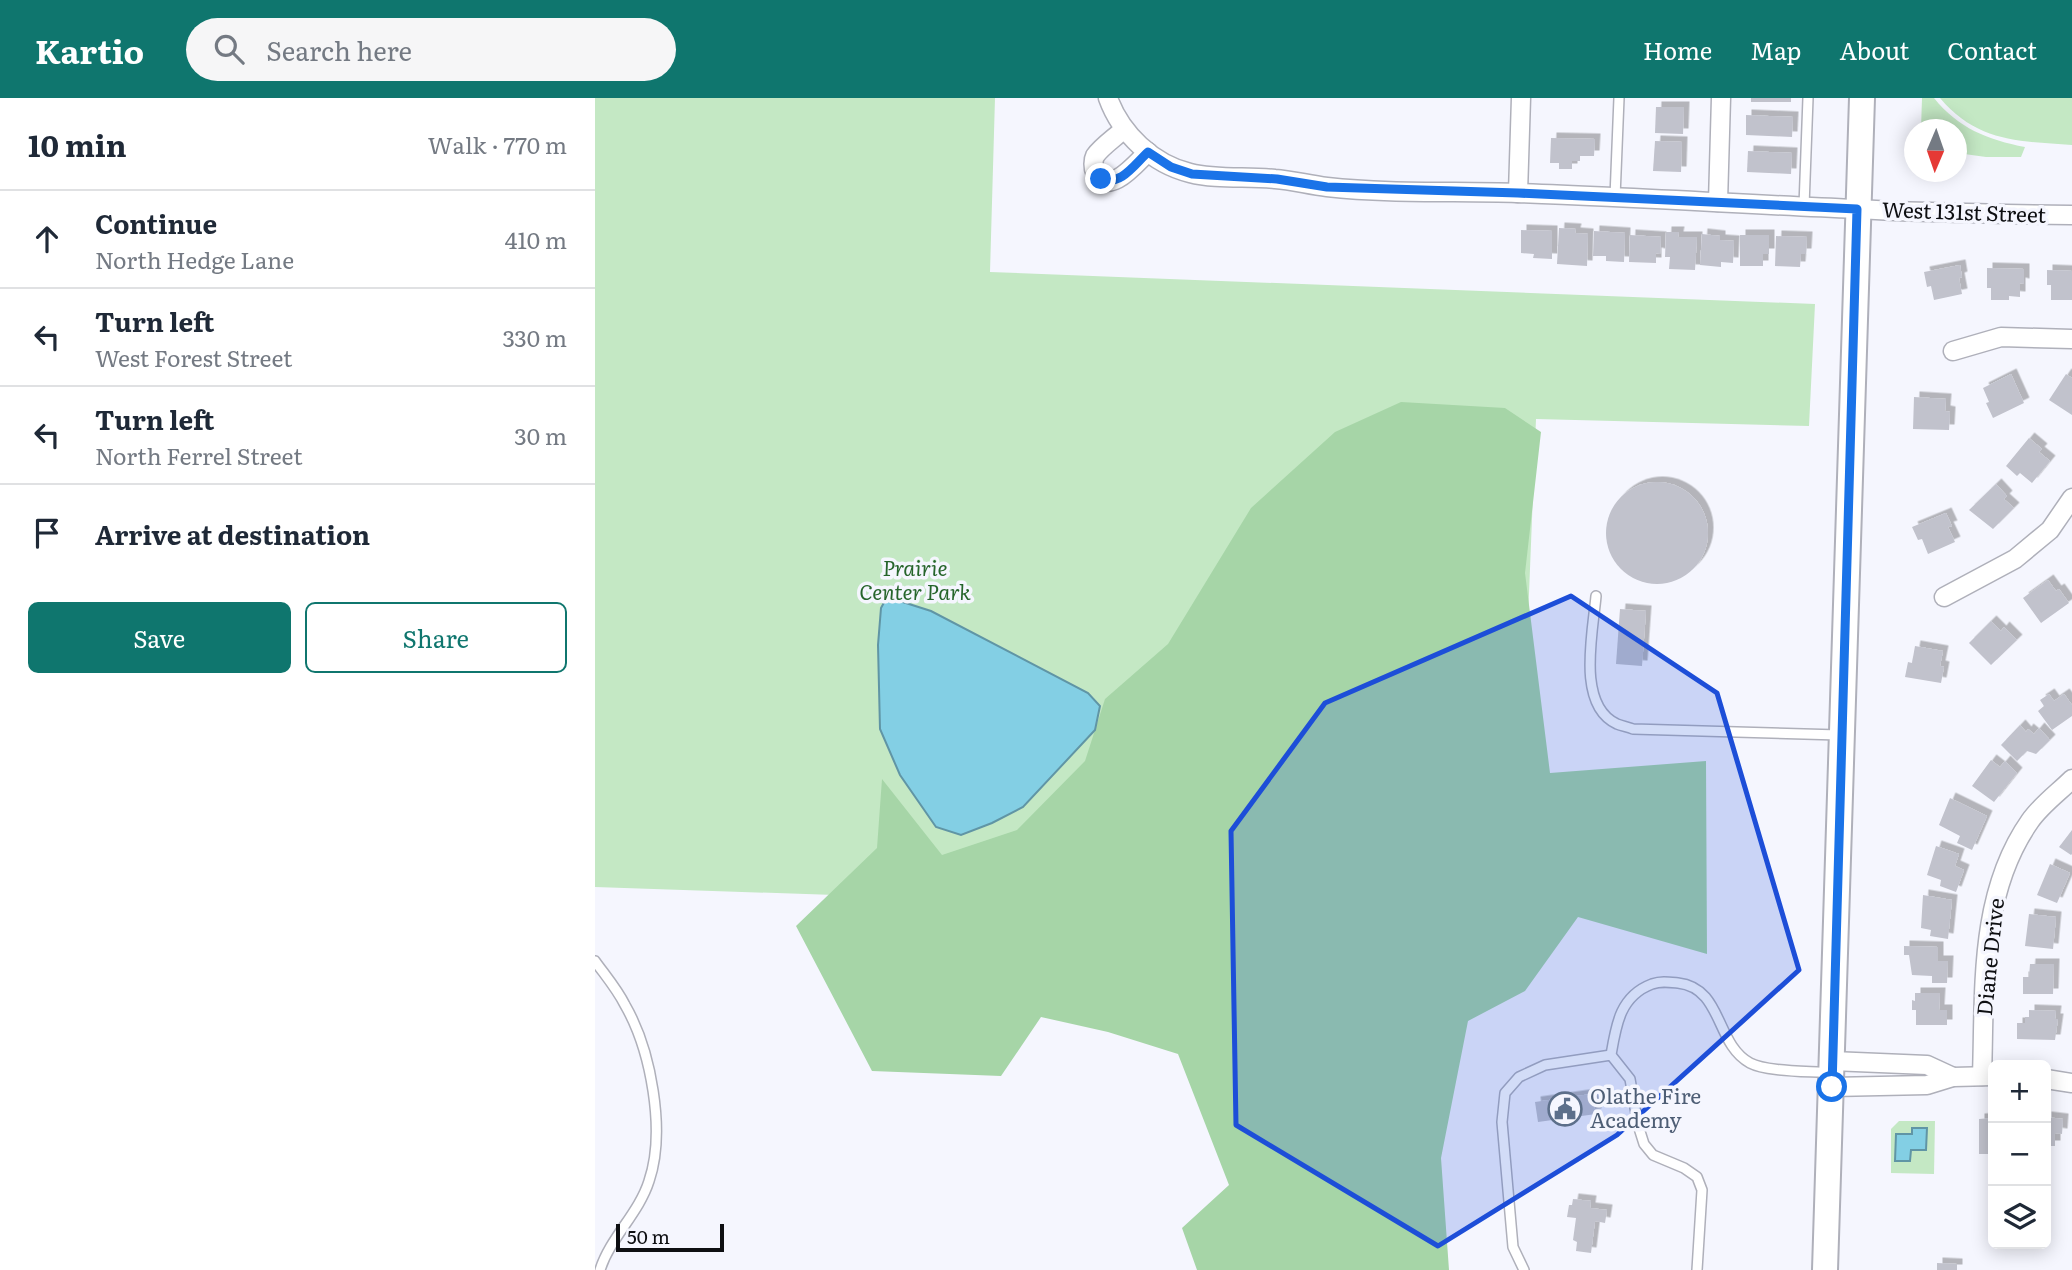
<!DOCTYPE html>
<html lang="en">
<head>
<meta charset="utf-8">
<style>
	body { margin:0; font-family:Literata,serif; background:#f6f6f7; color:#1f2937 }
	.controls { position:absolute; right:21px; bottom:21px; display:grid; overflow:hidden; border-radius:10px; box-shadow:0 4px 18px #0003 }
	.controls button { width:63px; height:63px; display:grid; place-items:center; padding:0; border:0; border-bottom:2px solid #e0e1e3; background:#fff; color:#1f2937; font:35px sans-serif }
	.compass { position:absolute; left:1309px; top:21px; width:63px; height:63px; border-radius:50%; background:#fff; box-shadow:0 4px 18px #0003; rotate:182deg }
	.scale { position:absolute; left:21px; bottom:18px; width:108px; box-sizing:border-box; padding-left:7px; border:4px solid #0e0f12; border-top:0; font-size:19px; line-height:24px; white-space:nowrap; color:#0e0f12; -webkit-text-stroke:5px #f5f6fe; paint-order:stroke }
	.stop { position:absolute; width:21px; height:21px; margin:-16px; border:5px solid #1a73e8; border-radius:50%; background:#fff }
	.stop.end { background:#1a73e8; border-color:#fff; box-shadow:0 2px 7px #0008 }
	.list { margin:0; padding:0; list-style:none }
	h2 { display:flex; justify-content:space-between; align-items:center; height:91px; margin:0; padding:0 28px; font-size:30px }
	h2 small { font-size:23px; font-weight:400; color:#747a83 }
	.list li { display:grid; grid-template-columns:46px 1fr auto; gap:21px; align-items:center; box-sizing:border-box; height:98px; padding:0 28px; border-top:2px solid #e0e1e3 }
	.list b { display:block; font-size:26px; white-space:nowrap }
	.list p { margin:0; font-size:23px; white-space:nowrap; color:#747a83 }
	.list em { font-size:23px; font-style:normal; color:#747a83 }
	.actions { display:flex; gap:14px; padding:21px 28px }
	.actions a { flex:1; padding:16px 0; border:2px solid #0f766e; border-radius:10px; text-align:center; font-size:24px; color:#0f766e }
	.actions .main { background:#0f766e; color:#fff }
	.icon { flex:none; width:38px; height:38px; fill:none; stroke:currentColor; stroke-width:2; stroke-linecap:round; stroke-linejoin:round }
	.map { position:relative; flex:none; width:1477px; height:1172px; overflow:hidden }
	header { display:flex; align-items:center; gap:42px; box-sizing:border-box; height:98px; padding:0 35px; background:#0f766e; color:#fff }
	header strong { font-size:33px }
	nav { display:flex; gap:38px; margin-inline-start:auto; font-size:24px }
	.search { width:490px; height:63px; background:#f6f6f7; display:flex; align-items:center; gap:18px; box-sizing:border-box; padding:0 24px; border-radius:38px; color:#747a83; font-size:26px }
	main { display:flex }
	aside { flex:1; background:#fff }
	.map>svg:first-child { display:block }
	.green { fill:#c4e8c4 }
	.forest { fill:#a6d5a7 }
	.water { fill:#83cfe4; stroke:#6095a5; stroke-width:2 }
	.building { fill:#c1c2cc; filter:url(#shadow) }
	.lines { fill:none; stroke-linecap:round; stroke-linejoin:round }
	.lane-casing { stroke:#afb0ba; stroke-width:12 }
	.street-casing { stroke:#afb0ba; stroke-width:21 }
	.secondary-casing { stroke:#afb0ba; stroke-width:28 }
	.lane { stroke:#fff; stroke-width:9 }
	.street { stroke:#fff; stroke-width:18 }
	.secondary { stroke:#fff; stroke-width:24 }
	.route { stroke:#1a73e8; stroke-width:9 }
	.marked { fill:#1d4ed8; fill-opacity:0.2; stroke:#1d4ed8; stroke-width:5; stroke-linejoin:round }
	.labels { text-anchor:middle; stroke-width:7; stroke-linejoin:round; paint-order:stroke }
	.street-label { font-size:21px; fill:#0e0f12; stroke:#f5f6fe }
	.park-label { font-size:21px; font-style:italic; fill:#26652b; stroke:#f5f6fe }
	.service-label { font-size:21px; fill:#4e5e75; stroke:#f5f6fe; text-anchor:start }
</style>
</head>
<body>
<header>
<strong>Kartio</strong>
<div class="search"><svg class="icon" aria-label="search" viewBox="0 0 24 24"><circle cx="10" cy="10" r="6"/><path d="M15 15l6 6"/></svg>Search here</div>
<nav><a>Home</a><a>Map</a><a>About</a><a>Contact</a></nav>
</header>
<main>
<aside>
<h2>10 min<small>Walk · 770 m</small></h2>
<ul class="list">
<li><svg class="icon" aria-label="ahead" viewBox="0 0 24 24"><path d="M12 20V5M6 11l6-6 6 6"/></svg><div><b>Continue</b><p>North Hedge Lane</p></div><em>410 m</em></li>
<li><svg class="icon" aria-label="left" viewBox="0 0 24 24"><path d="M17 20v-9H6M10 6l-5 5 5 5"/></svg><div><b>Turn left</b><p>West Forest Street</p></div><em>330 m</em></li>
<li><svg class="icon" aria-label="left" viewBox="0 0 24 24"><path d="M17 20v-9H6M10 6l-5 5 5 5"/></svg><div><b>Turn left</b><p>North Ferrel Street</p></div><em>30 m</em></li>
<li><svg class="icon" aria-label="arrive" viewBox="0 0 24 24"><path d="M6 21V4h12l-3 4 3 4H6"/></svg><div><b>Arrive at destination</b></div></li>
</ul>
<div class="actions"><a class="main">Save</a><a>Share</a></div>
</aside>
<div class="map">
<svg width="1477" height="1172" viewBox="0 0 1477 1172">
	<defs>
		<filter id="shadow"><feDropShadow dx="5.5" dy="-5.5" stdDeviation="0" flood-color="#0004"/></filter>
	</defs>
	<rect width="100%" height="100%" fill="#f5f6fe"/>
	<g class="green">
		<polygon points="0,0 400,0 395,174 1220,206 1214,328 941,321 921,820 0,789"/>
		<path d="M 1327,0 L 1339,0 C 1363,30 1393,42 1430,49 L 1426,59 L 1391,59 L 1362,55 L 1362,32 L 1326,31 Z"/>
		<path d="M 1345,0 L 1477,0 L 1477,47 C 1423,43 1382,44 1345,0 Z"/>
		<polygon points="1304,1023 1340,1023 1339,1076 1296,1075 1296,1031"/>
	</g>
	<polygon class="forest" points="806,304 910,310 946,334 930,475 955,675 1111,663 1112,856 983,819 930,893 873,923 846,1060 854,1172 602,1172 587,1130 634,1087 583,956 513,934 446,919 406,978 277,973 201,828 282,750 287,681 347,757 422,732 490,663 510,601 573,546 656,410 740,334"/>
	<g class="water">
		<polygon points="292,499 336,513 493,595 505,608 500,632 428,709 397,725 366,737 341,729 305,677 285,631 283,547 286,510"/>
		<polygon points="1317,1030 1332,1030 1331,1052 1316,1052 1315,1063 1300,1063 1301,1036 1317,1036"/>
	</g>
	<g class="building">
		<rect x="1156" y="0" width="40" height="4"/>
		<polygon points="1061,9 1089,9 1088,36 1060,35"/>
		<polygon points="1151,17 1198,19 1197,39 1151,37"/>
		<polygon points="956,40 1000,41 999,58 985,58 985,63 977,63 977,71 964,71 964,65 955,65"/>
		<polygon points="1060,43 1087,44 1086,74 1058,73"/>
		<polygon points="1153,53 1197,55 1196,76 1152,74"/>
		<polygon points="964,130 981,131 980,135 993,136 992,168 962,166"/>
		<polygon points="926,132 957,133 957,161 938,160 939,156 926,155"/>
		<polygon points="999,133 1030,135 1029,164 1011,163 1011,158 998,158"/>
		<polygon points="1071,134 1084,134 1083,139 1102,139 1100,172 1074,171 1075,159 1070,159"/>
		<polygon points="1107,136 1125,138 1125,142 1139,143 1138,165 1126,164 1126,169 1105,167"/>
		<polygon points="1035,137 1066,139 1065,156 1061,155 1061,165 1034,164"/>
		<polygon points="1145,137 1174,137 1174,156 1168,156 1168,168 1145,168"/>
		<polygon points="1181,138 1212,139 1211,156 1206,156 1205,169 1180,168"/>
		<polygon points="1365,167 1367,179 1364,180 1367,196 1339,202 1336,188 1332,189 1329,174"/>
		<polygon points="1392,170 1429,171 1429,186 1425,185 1425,199 1414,198 1414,202 1396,202 1396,190 1392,190"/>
		<polygon points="1452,172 1477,173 1477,202 1456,202 1456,187 1452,187"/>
		<polygon points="1416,276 1429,305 1398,320 1391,305 1394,304 1388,290"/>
		<polygon points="1471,276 1477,280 1477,317 1454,302"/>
		<polygon points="1319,299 1351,301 1350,313 1355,314 1354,332 1318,331"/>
		<polygon points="1434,340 1447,351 1444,354 1455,363 1437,385 1425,375 1422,378 1411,368"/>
		<circle cx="1062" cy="435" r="51"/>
		<polygon points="1401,386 1412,398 1409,401 1419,410 1398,431 1374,412"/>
		<polygon points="1351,415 1357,428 1353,429 1360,444 1333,456 1327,441 1323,442 1317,429"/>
		<polygon points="1453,482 1461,493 1464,491 1474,505 1446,525 1428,500"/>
		<polygon points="1025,511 1051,513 1047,568 1021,566"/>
		<polygon points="1396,523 1406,533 1409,529 1422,542 1396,567 1374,545"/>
		<polygon points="1320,548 1348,553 1345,568 1349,569 1346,585 1310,579 1313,564 1317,565"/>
		<polygon points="1454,596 1459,603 1469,596 1477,607 1477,618 1457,632 1443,613 1449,608 1445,602"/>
		<polygon points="1425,627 1431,634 1433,631 1439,636 1444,630 1455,642 1441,656 1432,653 1422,663 1406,647"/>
		<polygon points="1396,662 1405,669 1410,663 1422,675 1399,704 1377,688"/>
		<polygon points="1355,700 1392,718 1377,752 1362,745 1365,738 1344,727"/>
		<polygon points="1477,732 1477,756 1476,757 1464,749"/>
		<polygon points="1341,748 1364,756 1360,768 1369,772 1361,794 1345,788 1346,782 1332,777"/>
		<polygon points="1455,766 1475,775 1462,805 1442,797"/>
		<polygon points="1328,797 1357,802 1353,841 1335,838 1336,832 1326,830"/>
		<polygon points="1434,816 1461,819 1458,851 1430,848"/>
		<polygon points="1309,848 1343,849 1343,863 1353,863 1352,885 1337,885 1337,878 1317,877 1314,857 1309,857"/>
		<polygon points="1435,866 1459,866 1458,896 1428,896 1428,879 1434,879"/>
		<polygon points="1320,895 1345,895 1344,912 1352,912 1352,927 1321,927 1321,912 1317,912 1317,902 1320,903"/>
		<polygon points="1434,912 1461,913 1460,921 1463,921 1460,942 1422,941 1422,925 1430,925 1430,919 1434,919"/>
		<polygon points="996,996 1001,1016 943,1024 940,1004"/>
		<polygon points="1451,1019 1468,1021 1467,1036 1460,1035 1460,1048 1451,1048"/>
		<polygon points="1396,1020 1398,1021 1398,1056 1384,1056 1384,1021"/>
		<polygon points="978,1101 996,1103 995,1110 1012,1112 1010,1125 1000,1123 996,1155 981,1153 982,1144 978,1142 981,1120 972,1119 974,1107 977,1107"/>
		<polygon points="1342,1165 1362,1166 1362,1172 1342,1172"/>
	</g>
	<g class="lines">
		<defs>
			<g id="lane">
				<polyline points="1020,99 1024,0"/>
				<polyline points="1209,108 1213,0"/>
				<path d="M 1001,498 C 998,534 981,607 1022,626 C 1027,628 1033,629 1038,631 L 1244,637"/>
				<path d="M 0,863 C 10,877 22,891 30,907 C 56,952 71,1033 54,1083 C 44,1115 15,1140 5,1172"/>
				<polyline points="929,1172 918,1149 907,1024 910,995 924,979 950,967 1016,957"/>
				<path d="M 1102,1172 L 1107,1092 L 1102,1079 L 1089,1070 L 1058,1057 L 1049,1046 L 1043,1027 L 1035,981 L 1016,957 C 1021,927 1025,898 1057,886 C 1066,883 1073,884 1083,885 C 1128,890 1120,946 1155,965 C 1172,974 1216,973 1236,975"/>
			</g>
			<g id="street">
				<path d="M 513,0 C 526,36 558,66 595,75 C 622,82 652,78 680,81 C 697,82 714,87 732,89 C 795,96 859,93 922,95 C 1035,99 1148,106 1260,111 C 1332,115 1405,116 1477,117"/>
				<path d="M 529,31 C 521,39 507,48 500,58 C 498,62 498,70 500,74 C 513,101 542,64 553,54"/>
				<polyline points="923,95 926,0"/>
				<polyline points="1123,104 1126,0"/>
				<polyline points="1358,253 1406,239 1477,241"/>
				<polyline points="1349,499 1420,461 1455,432 1477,400"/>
				<polyline points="1237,963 1332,967 1358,979"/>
				<path d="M 1387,978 C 1390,892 1383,797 1435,723 C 1446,707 1464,694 1477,681"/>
				<polyline points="1451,981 1477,985"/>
				<polyline points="1237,989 1332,987 1358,979 1398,978"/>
			</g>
			<polyline id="secondary" points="1230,1172 1267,0"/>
		</defs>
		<use href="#lane" class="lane-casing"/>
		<use href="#street" class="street-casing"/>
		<use href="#secondary" class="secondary-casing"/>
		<use href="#lane" class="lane"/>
		<use href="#street" class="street"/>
		<use href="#secondary" class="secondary"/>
	</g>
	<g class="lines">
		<path class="route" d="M 506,81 C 526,88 539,67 553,54 L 576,69 L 597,76 L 682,81 L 732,89 L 923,95 L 1262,111 L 1237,989"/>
	</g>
	<path class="marked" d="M 976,498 L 1122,595 L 1204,872 L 1022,1037 L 843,1148 L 641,1027 L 636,733 L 730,605 Z"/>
	<defs>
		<symbol id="civic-ring" viewBox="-11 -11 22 22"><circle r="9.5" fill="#f5f6fe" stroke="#5c6f8a" stroke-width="1.5"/><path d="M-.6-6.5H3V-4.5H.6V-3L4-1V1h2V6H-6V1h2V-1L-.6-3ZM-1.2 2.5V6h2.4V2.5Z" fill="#5c6f8a"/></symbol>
	</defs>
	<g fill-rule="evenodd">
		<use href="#civic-ring" x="951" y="992" width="38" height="38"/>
	</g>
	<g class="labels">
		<g class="street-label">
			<text transform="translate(1369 115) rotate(2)" y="7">West 131st Street</text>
			<text transform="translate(1396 859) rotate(-84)" y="7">Diane Drive</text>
		</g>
		<g class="park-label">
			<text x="320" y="478">Prairie<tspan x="320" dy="24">Center Park</tspan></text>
		</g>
		<g class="service-label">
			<text x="995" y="1006">Olathe Fire<tspan x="995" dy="24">Academy</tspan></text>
		</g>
	</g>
</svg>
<div class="controls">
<button>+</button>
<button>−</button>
<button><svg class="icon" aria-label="layers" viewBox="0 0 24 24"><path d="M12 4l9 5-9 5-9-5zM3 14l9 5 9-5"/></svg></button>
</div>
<svg class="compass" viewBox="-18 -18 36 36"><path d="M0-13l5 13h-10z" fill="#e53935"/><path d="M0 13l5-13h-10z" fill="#747a83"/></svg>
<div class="scale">50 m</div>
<div class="stop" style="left:1237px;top:989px"></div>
<div class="stop end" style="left:506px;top:81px"></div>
</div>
</main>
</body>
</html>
